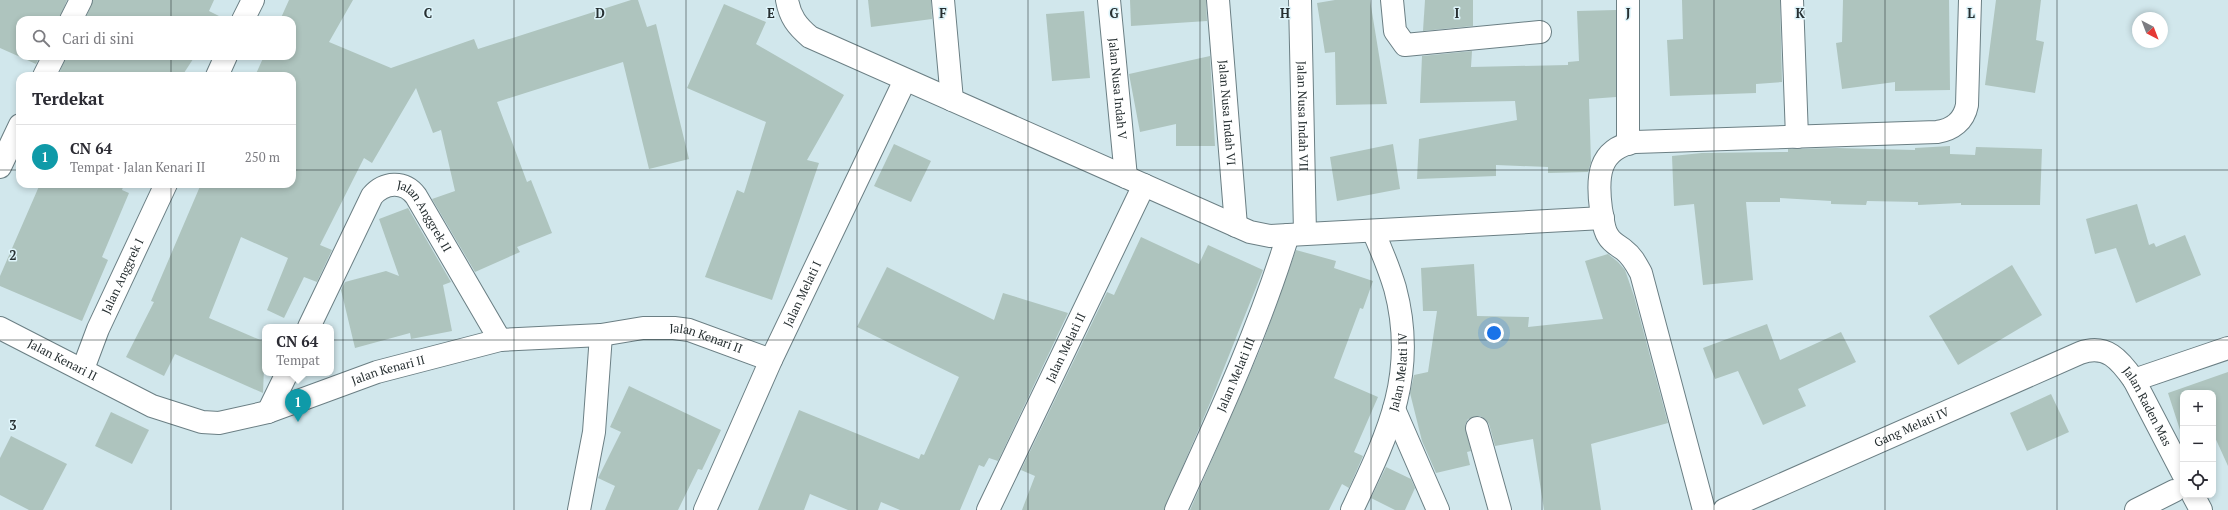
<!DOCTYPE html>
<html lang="id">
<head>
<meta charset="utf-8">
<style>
	body { margin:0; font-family:"PT Serif",serif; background:#f2f2f3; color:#2b2b33 }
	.controls { position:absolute; right:12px; bottom:12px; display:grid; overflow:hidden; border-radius:8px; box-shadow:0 2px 6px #0003 }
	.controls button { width:36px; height:36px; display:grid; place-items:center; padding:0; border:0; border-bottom:1px solid #e1e1e2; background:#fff; color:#2b2b33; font:20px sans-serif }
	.compass { position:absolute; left:2132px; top:12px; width:36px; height:36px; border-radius:50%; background:#fff; box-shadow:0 2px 6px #0003; rotate:138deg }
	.you { position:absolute; left:1494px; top:333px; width:14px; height:14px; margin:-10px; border:3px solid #fff; border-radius:50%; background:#1a73e8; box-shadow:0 0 0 6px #1a73e833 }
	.badge { display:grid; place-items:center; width:26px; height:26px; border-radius:50%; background:#db2777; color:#fff; font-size:13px; font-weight:700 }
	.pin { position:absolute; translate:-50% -33px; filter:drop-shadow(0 1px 2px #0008) }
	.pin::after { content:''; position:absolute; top:21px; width:14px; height:12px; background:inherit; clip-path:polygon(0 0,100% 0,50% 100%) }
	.popup { position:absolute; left:262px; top:324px; width:72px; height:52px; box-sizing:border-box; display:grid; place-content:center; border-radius:8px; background:#fff; filter:drop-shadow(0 1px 3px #0005); font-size:13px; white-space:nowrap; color:#7c7c81 }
	.popup b { font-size:15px; color:#2b2b33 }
	.popup::after { content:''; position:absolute; left:50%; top:100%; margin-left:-8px; border:8px solid transparent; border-top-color:#fff }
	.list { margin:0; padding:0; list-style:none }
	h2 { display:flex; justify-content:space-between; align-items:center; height:52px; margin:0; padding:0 16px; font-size:17px }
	h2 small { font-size:13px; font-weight:400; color:#7c7c81 }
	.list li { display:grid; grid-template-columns:26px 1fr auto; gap:12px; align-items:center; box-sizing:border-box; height:64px; padding:0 16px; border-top:1px solid #e1e1e2 }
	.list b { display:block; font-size:15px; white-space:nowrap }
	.list p { margin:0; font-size:13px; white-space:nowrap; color:#7c7c81 }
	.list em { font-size:13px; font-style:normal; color:#7c7c81 }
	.icon { flex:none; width:22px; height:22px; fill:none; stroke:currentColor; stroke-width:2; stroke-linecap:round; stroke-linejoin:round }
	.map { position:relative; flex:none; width:2228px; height:510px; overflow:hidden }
	.search { position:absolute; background:#fff; box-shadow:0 2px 6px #0003; left:16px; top:16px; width:280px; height:44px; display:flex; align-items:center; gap:10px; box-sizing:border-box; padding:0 14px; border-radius:12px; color:#7c7c81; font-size:15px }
	.panel { position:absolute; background:#fff; box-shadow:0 2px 6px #0003; left:16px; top:72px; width:280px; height:116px; border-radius:12px }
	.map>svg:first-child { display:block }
	.building { fill:#aec4be }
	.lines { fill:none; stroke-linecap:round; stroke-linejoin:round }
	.minor-casing { stroke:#6b7f84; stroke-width:24 }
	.minor { stroke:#fff; stroke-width:22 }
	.grid { fill:none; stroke:#262f31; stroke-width:1; stroke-opacity:0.55 }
	.labels { text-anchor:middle; stroke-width:3; stroke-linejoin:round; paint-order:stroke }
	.street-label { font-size:12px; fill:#262f31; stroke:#def4fa }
	.grid-label { font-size:13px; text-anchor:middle; font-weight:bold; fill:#262f31; stroke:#def4fa; stroke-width:3; stroke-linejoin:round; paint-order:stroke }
</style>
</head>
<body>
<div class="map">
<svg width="2228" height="510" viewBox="0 0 2228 510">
	<rect width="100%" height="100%" fill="#d1e7ec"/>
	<g class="building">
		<polygon points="0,0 67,0 59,20 20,20 20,56 40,56 36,64 0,48"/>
		<polygon points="93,0 214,0 209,11 221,17 219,20 85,20"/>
		<polygon points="289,0 353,0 329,42 391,68 474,39 478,49 631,0 638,0 647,27 656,24 689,159 649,169 623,62 497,102 527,182 531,180 552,233 517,247 520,252 475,272 432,199 455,191 441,130 433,133 416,88 372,163 364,158 320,245 332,250 317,282 304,277 284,318 267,310 288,258 241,237 209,318 265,342 263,393 175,354 164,376 126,357 154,302 151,301 201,184 292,184 292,76 255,76 264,56 292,56 292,20 280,20"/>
		<polygon points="868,0 931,0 932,19 871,27"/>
		<polygon points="1130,0 1206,0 1207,21 1131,26"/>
		<polygon points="1335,0 1370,0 1387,104 1336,105 1335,52 1325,53 1317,3"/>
		<polygon points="1425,0 1473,0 1473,26 1423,31"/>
		<polygon points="1682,0 1780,0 1782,82 1756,84 1756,93 1670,96 1667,40 1683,39"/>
		<polygon points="1843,0 1949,0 1950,90 1895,91 1895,82 1842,89 1836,43 1842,42"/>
		<polygon points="1996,0 2041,0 2036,40 2044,42 2035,93 1985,85"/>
		<polygon points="724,4 766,22 756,44 844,95 807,160 819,163 772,300 705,277 737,190 744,193 766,122 687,88"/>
		<polygon points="1616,10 1616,97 1589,99 1591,162 1588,172 1548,173 1548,167 1496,165 1496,176 1417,179 1419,139 1517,120 1515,101 1420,103 1422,56 1472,51 1471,67 1568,65 1568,62 1579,61 1577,11"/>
		<polygon points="1084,11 1090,78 1052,81 1046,14"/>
		<polygon points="66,56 195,56 182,76 64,76 59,74"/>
		<polygon points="1210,56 1215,146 1176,146 1176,124 1140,132 1129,74"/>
		<polygon points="894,144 931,161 911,202 874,186"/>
		<polygon points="1393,144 1400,189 1337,201 1330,157"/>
		<polygon points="1950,146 1950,154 1975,155 1976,147 2042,149 2040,205 1961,205 1961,203 1918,205 1918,202 1867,201 1866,205 1831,204 1831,201 1780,198 1780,202 1746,202 1753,280 1703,285 1694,204 1674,206 1672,156 1702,153 1788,152 1788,149 1837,148 1915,150 1915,148"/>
		<polygon points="40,184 124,184 122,190 129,193 102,257 108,260 82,321 0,286 0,276"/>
		<polygon points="2137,204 2149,245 2154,243 2156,247 2185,235 2201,275 2136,303 2116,248 2095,254 2086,219"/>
		<polygon points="408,208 451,282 443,285 452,331 411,339 410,333 355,348 341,290 345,282 386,271 399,276 379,219"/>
		<polygon points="1141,237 1199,264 1208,245 1263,270 1210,403 1164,510 1022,510 1035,476 1021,470 1107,292 1114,295"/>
		<polygon points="1296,250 1336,261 1334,268 1373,281 1363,309 1360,308 1334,378 1378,397 1354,452 1363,456 1349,488 1342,484 1329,510 1190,510 1262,345"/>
		<polygon points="1608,254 1618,262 1625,270 1634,296 1668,423 1591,444 1601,510 1544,510 1533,439 1495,446 1489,424 1485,419 1480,416 1468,419 1465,425 1471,451 1467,452 1470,465 1436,473 1422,441 1410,393 1414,375 1428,372 1437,311 1423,311 1421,268 1474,264 1477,316 1529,317 1528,327 1603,319 1585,261"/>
		<polygon points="2012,265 2042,315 1958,365 1929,316"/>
		<polygon points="887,267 994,320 1003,293 1068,313 998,461 989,458 984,467 979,465 960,510 900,510 881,502 878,510 848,510 810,494 804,510 758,510 799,410 919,459 921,454 924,455 959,377 857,327"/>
		<polygon points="1767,324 1780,360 1841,332 1856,362 1798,389 1806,406 1763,425 1738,371 1715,379 1703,348"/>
		<polygon points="2228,372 2228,466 2213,433 2213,393 2183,393 2182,436 2168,393"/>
		<polygon points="629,386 721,430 702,470 698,469 678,510 605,510 615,486 598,478 621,432 610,427"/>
		<polygon points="2051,394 2069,432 2027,451 2010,413"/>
		<polygon points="111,412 149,430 132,464 95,446"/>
		<polygon points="11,436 67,464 43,510 29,510 0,495 0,458"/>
		<polygon points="1386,467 1411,479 1415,488 1405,510 1395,510 1371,498"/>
	</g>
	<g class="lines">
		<defs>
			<g id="minor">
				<path d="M 787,0 C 790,17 797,26 810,37 L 1250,232 L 1270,236 L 1288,235 L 1603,218"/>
				<polyline points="943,0 952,100"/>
				<path id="s1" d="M 1109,0 L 1126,177"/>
				<path id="s2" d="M 1218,0 L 1236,226"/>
				<path id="s3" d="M 1300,0 L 1305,233"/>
				<polyline points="1392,0 1395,31 1405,45 1540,32"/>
				<polyline points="1628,0 1628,144"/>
				<polyline points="1792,0 1797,137"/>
				<polyline points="71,20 81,0"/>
				<polyline points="243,20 253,0"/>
				<polyline points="44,76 54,56"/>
				<polyline points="217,76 226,56"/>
				<polyline points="0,167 20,125"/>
				<path id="s4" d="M 309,327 L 372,196 C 384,182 404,180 416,196 L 500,340"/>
				<path id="s5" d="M 0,328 L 152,406 L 202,422 L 219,423 L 268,412 L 377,372 L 500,340 L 601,335 L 643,328 L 674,328 L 689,330 L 771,360"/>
				<path id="s6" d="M 83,369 L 98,329 L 166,184"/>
				<polyline points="2134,380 2228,348"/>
				<polyline points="1394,409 1438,510"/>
				<polyline points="268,412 287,373"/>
				<polyline points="1477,428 1500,510"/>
				<polyline points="2193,495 2201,510"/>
				<polyline points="579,510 594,432 601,335"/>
				<path id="s7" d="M 705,510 L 771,360 L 905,80"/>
				<path id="s8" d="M 988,510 L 1144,185"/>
				<path id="s9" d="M 1176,510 C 1217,420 1259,330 1288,235"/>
				<path id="s10" d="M 1352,510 C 1388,434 1418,374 1395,288 C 1389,268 1381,249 1373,231"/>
				<path d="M 1704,510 L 1641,273 C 1636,264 1632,256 1624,250 C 1619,246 1612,243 1608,236 C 1603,229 1603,218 1601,209 C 1597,179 1597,149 1635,142 L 1937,132 C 1952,130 1964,121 1967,105 L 1970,0"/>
				<path id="s11" d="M 1724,510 L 2080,353 C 2106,343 2120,360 2134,380 L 2183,474"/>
				<polyline points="2136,510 2174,491"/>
			</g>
		</defs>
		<use href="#minor" class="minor-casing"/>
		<use href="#minor" class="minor"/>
	</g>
	<path class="grid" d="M 171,0 L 171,20M 343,0 L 343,510M 514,0 L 514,510M 686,0 L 686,510M 857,0 L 857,510M 1028,0 L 1028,510M 1200,0 L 1200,510M 1371,0 L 1371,510M 1542,0 L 1542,510M 1714,0 L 1714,510M 1885,0 L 1885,510M 2057,0 L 2057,510M 171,56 L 171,76M 0,170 L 20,170M 292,170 L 2228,170M 171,184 L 171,510M 0,340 L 2228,340"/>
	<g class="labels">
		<g class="street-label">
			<text dy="4" stroke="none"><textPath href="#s1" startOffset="89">Jalan Nusa Indah V</textPath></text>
			<text dy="4" stroke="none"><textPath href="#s2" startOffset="113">Jalan Nusa Indah VI</textPath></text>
			<text dy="4" stroke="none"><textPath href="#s3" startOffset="116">Jalan Nusa Indah VII</textPath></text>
			<text dy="4" stroke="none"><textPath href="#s4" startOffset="217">Jalan Anggrek II</textPath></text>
			<text dy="4" stroke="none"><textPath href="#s6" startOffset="101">Jalan Anggrek I</textPath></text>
			<text dy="4" stroke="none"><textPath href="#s7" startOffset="237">Jalan Melati I</textPath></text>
			<text dy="4" stroke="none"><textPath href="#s5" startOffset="742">Jalan Kenari II</textPath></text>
			<text dy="4" stroke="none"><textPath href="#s8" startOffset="180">Jalan Melati II</textPath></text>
			<text dy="4" stroke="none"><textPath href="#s5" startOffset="70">Jalan Kenari II</textPath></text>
			<text dy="4" stroke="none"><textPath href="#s5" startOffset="418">Jalan Kenari II</textPath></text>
			<text dy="4" stroke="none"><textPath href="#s10" startOffset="147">Jalan Melati IV</textPath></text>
			<text dy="4" stroke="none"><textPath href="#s9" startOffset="148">Jalan Melati III</textPath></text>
			<text dy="4" stroke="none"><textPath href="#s11" startOffset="485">Jalan Raden Mas</textPath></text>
			<text dy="4" stroke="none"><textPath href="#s11" startOffset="205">Gang Melati IV</textPath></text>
		</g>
	</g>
	<g class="grid-label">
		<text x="428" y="18">C</text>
		<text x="600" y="18">D</text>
		<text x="771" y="18">E</text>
		<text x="943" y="18">F</text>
		<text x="1114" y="18">G</text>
		<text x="1285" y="18">H</text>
		<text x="1457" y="18">I</text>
		<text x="1628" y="18">J</text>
		<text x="1800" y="18">K</text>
		<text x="1971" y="18">L</text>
		<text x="13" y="260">2</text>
		<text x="13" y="430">3</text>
	</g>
</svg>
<div class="controls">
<button>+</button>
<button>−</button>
<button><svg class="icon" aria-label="locate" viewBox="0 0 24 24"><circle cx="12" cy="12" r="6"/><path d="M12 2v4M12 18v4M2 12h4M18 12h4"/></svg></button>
</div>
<svg class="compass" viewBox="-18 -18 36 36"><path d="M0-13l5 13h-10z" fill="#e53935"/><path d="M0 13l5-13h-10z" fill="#7c7c81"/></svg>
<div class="you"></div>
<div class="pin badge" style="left:298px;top:422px;background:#0f9aa8">1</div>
<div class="popup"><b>CN 64</b>Tempat</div>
<div class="search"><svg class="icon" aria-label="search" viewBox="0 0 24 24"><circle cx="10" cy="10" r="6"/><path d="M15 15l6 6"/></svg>Cari di sini</div>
<section class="panel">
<h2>Terdekat<small></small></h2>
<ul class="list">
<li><span class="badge" style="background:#0f9aa8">1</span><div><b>CN 64</b><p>Tempat · Jalan Kenari II</p></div><em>250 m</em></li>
</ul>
</section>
</div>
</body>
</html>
